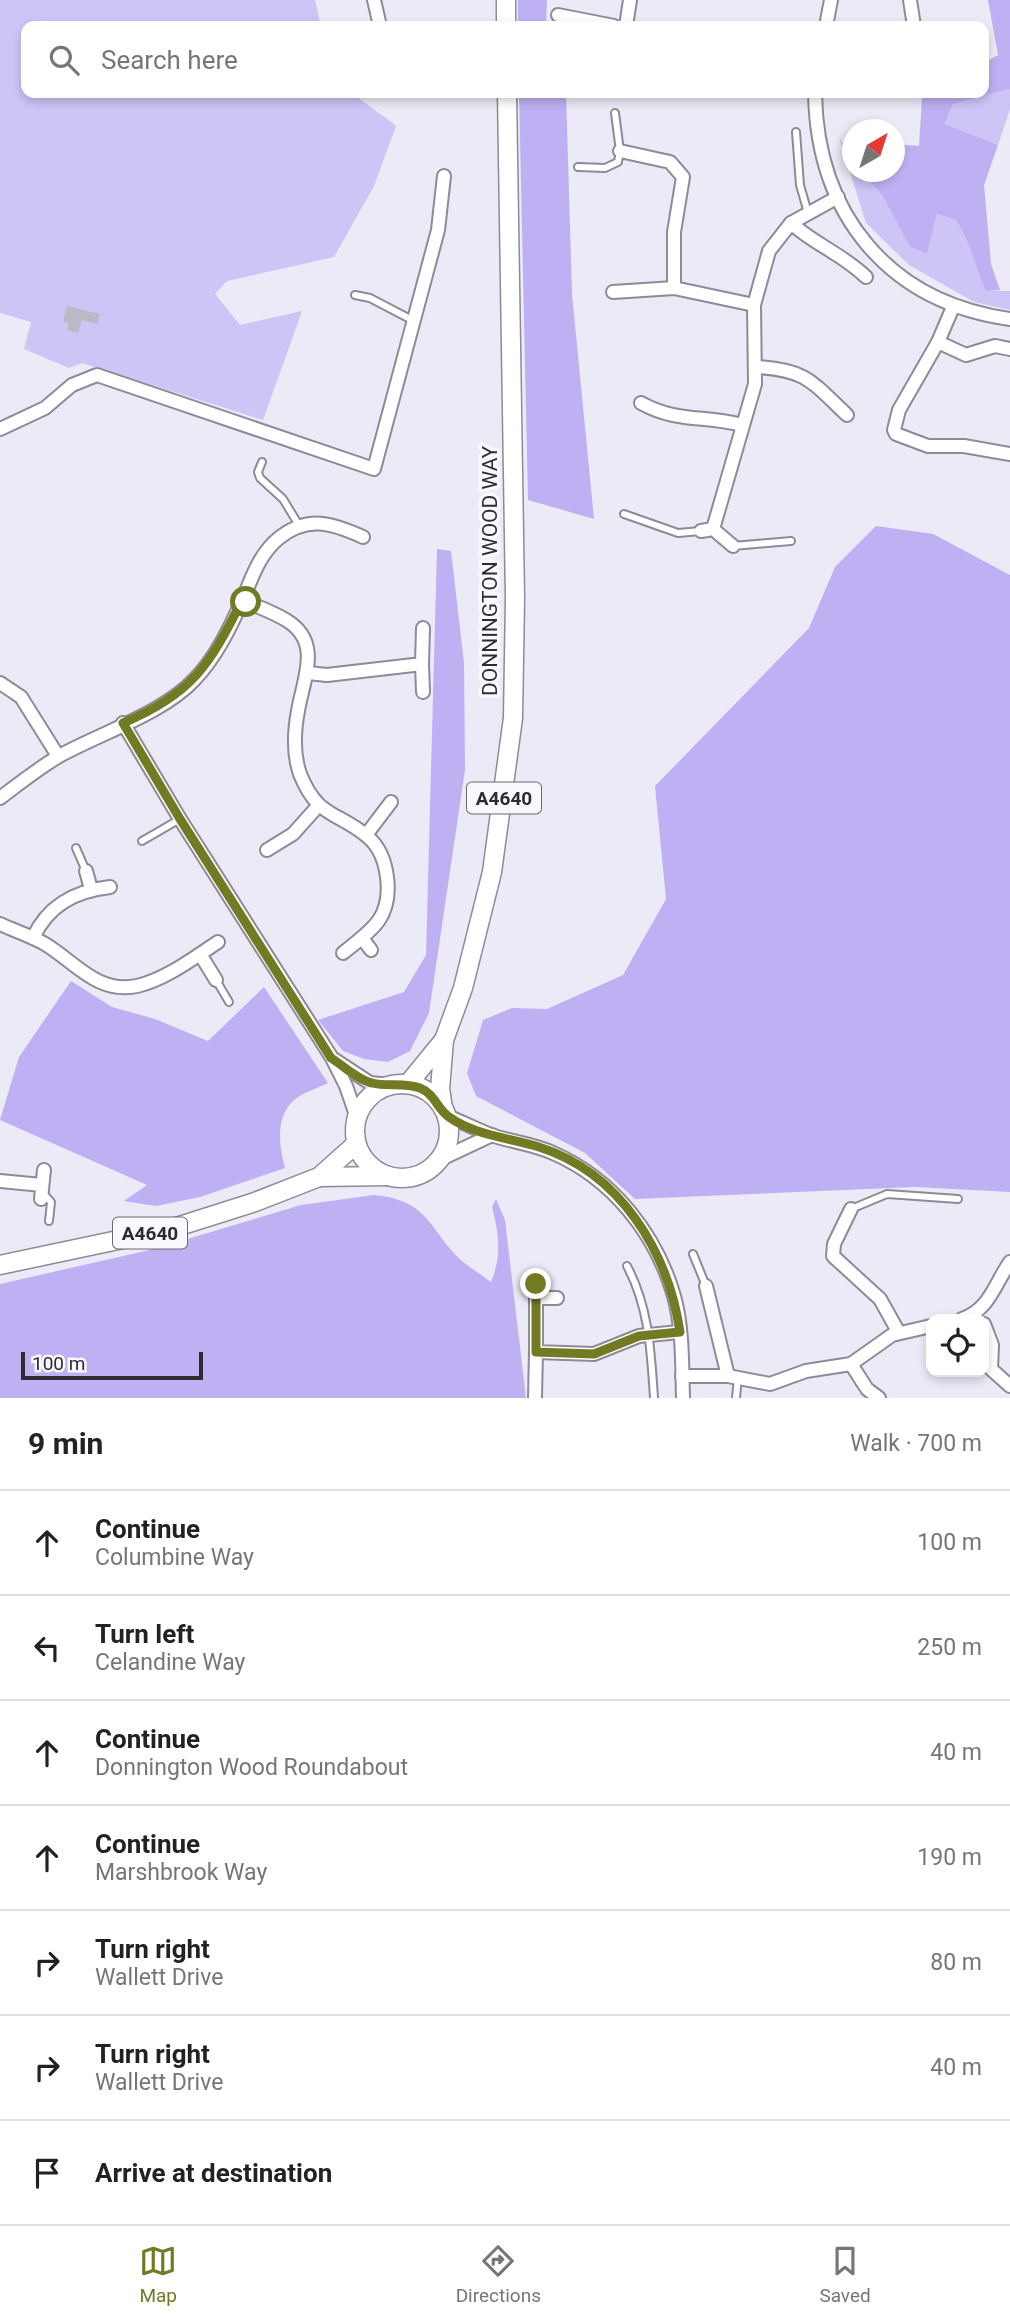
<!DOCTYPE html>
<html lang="en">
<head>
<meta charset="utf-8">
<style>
	body { margin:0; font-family:Roboto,sans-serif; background:#f2f2f2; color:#222 }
	.controls { position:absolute; right:21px; bottom:21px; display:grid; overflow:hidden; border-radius:14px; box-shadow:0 4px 10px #0003 }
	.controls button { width:63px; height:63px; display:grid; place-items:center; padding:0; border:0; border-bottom:2px solid #e0e0e0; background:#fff; color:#222; font:35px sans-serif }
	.compass { position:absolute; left:842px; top:119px; width:63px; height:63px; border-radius:50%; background:#fff; box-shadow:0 4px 10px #0003; rotate:39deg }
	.scale { position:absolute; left:21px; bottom:18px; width:182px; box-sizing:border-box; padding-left:7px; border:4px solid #2d2c31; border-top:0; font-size:19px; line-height:24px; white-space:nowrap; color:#2d2c31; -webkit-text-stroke:5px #f9f8fe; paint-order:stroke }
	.stop { position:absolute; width:21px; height:21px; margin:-16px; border:5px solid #737a24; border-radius:50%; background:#fff }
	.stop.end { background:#737a24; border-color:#fff; box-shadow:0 2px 7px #0008 }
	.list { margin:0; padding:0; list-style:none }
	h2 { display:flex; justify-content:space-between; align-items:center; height:91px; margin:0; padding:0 28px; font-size:30px }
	h2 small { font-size:23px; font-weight:400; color:#767676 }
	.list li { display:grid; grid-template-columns:46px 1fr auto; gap:21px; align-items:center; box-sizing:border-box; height:105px; padding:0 28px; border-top:2px solid #e0e0e0 }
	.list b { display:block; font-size:26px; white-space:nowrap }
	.list p { margin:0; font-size:23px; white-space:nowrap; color:#767676 }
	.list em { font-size:23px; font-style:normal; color:#767676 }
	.icon { flex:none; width:38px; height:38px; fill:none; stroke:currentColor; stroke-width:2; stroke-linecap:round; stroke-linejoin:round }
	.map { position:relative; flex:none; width:1010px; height:1398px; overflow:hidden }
	.search { position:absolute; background:#fff; box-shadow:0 4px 10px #0003; left:21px; right:21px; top:21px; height:77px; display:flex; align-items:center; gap:18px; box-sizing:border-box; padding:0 24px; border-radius:14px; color:#767676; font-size:26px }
	.sheet { height:826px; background:#fff }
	nav { display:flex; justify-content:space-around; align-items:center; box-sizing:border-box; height:98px; border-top:2px solid #e0e0e0; background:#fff; font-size:19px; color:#767676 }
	nav a { display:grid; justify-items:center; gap:4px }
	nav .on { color:#737a24 }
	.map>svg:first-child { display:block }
	.green { fill:#cec4f6 }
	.forest { fill:#bfb0f3 }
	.building { fill:#bbb9c6 }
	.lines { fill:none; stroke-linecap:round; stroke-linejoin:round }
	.lane-casing { stroke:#8d8b97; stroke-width:10 }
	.street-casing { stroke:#8d8b97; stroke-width:16 }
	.primary-casing { stroke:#8d8b97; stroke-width:21 }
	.lane { stroke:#fff; stroke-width:6 }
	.street { stroke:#fff; stroke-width:12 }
	.primary { stroke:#fff; stroke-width:18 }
	.route { stroke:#737a24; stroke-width:9 }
	.labels { text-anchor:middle; stroke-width:7; stroke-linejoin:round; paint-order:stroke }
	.shield { fill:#f9f8fe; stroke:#6a696e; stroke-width:2 }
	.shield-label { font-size:19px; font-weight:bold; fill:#2d2c31 }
	.street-label { font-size:21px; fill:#2d2c31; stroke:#f9f8fe }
</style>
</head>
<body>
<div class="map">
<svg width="1010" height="1398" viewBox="0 0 1010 1398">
	<rect width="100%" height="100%" fill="#eceaf7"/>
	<g class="green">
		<path d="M 0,0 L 315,0 L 321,26 L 26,26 L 26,93 L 352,93 C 359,99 394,123 396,126 L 374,186 L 334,257 L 227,281 L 215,294 L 240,325 L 302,311 L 263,420 L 82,363 L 69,368 L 24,349 L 31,322 L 0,313 Z"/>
		<polygon points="1010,89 1010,109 998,145 945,125 953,104"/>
		<path d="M 839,137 L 852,159 L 852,172 L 861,172 L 882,195 L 910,247 L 927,254 L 937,214 L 956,220 C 970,242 975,267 986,291 L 1010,291 L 1010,310 L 974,302 L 909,265 L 866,223 Z"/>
	</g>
	<g class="forest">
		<polygon points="518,0 547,0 546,26 518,26"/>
		<path d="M 988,0 L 1010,0 L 1010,89 L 953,104 L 945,124 L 998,145 L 984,185 L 991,264 L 1000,290 L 986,291 C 975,267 970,242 956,220 L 937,214 L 927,254 L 910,247 L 882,195 L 861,172 L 894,172 L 895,144 L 919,146 L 922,98 L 932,93 L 984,93 L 984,63 L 998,55 Z"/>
		<polygon points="519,93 566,93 572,294 594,519 528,500"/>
		<polygon points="876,526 933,534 1010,575 1010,1192 915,1187 635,1199 585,1153 476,1096 467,1073 483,1020 512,1008 547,1009 623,975 666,899 655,786 809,628 835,567"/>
		<polygon points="437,549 451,551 464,663 465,770 429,1013 410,1051 388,1062 364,1059 343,1051 318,1020 404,992 426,955"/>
		<path d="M 71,981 L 112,1007 L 155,1019 L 208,1041 L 264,987 L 328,1083 C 318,1088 302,1093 294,1100 C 275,1117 279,1146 285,1168 L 200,1197 L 156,1206 L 124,1201 L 147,1185 L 0,1120 L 19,1057 Z"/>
		<path d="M 374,1195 C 430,1200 429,1231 463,1262 C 472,1269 482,1275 491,1282 C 502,1257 499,1233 492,1207 L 496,1199 L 505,1220 L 526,1398 L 0,1398 L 0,1284 L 154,1249 L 301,1205 Z"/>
	</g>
	<polygon class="building" points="67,306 100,314 97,324 82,320 78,333 67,330 69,323 63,321"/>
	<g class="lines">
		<defs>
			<g id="lane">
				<polyline points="893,93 909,93"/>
				<polyline points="796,132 800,185 808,213"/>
				<polyline points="578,167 605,168 618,162 620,151 615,113"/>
				<polyline points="355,295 370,298 414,321"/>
				<polyline points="262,462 258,472 260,478 283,499 300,527"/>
				<polyline points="624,514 678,533 701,531"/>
				<polyline points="733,546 791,541"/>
				<polyline points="142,841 180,819"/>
				<polyline points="76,848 86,871"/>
				<polyline points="216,980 229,1002"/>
				<polyline points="42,1192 51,1202 49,1221"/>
				<polyline points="851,1209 887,1194 958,1199"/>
				<polyline points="693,1254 706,1286"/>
				<path d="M 627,1266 C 649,1307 651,1352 654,1398"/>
				<polyline points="736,1398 738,1377"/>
			</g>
			<g id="street">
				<polyline points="374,0 380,26"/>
				<polyline points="910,0 914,26"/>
				<polyline points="558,15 614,26"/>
				<polyline points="626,26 630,0"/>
				<polyline points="826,26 831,0"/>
				<path d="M 815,93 C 817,214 888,302 1010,319"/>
				<polyline points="620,151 670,162 683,177 674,232 674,288"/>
				<path d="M 791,223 C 815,245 841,253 866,277"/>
				<polyline points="613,292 674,288 754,305"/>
				<polyline points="953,307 938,342 899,410 894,430 896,434 928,446 964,446 1010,454"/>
				<polyline points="938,342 966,355 995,346 1010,349"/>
				<path d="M 757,367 C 807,370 812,382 847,415"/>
				<path d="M 641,403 C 677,423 704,415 742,425"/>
				<polyline points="0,429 45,408 72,385 97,375 374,469 438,230 444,176"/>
				<polyline points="713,529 755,384 754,305 769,251 791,223 838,197"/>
				<polyline points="701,531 713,529 733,546"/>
				<path d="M 242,600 C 256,606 273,612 286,620 C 323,642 303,679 298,711 C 294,732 293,754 300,774 C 318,819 338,811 368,837 C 389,855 394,898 379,920 C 370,933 355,943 343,953"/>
				<polyline points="422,664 423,692"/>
				<polyline points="308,673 327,675 422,664 423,628"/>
				<polyline points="0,683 21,697 58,756"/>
				<polyline points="123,723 180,819 332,1058 346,1086 357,1118"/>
				<path d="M 0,798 C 20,783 40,767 61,755 C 103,732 164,713 195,679 C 216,657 230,628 242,601 C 252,578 259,554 279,538 C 308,515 332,523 363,537"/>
				<polyline points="366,835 391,802"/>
				<polyline points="267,850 293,834 318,806"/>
				<polyline points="86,871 91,889"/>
				<path d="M 0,924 C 15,931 31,936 45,944 C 75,962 97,994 137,986 C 165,980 195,957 218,942"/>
				<path d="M 33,938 C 48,905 75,891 110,887"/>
				<polyline points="362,938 371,950"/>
				<polyline points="200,954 216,980"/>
				<polyline points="335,1060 370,1083 390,1085"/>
				<path d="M 447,1116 C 462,1122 476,1129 491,1135 C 512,1142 534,1144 553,1153 C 613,1179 656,1234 674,1296 C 683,1328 682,1365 683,1398"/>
				<polyline points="441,1159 492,1135"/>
				<polyline points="0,1181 42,1185"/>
				<polyline points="41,1199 44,1170"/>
				<polyline points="851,1209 834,1244 833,1256 880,1299 899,1333"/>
				<polyline points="536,1284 536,1352 594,1354 639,1336 679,1332"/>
				<polyline points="706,1286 728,1376"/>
				<polyline points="537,1298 557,1298"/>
				<path d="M 962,1319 C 990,1309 994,1285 1010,1262"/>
				<polyline points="984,1324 992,1345 991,1369 1010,1386"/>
				<polyline points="851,1364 867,1389 879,1398"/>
				<polyline points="682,1376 728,1376 770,1384 806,1371 851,1364 892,1335 931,1326"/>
				<polyline points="535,1398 536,1352"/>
			</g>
			<g id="primary">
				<polyline points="506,0 506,26"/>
				<polyline points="408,1084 444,1040"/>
				<circle cx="402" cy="1131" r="47"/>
				<polyline points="443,1108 440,1089 444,1040 463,988 492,872 513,718 515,599 507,93"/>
				<polyline points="319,1177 388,1176"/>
				<polyline points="0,1265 170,1229 255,1202 319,1177 356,1144"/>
			</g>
		</defs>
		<use href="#lane" class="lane-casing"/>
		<use href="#street" class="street-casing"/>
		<use href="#primary" class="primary-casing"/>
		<use href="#lane" class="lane"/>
		<use href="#street" class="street"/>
		<use href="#primary" class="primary"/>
	</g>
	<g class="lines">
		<path class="route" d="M 246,602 L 242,600 C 210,665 192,694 123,723 L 180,819 L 331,1058 C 344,1066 358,1080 372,1083 C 388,1087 404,1082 420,1088 C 435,1094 437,1109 449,1117 C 474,1135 510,1138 539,1147 C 621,1173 668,1252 680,1332 L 639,1336 L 594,1354 L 536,1352 L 536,1284"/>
	</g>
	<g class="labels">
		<g class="shield">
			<rect x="467" y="782.5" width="74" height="31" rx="5"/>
			<rect x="113" y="1217.5" width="74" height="31" rx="5"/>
		</g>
		<g class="shield-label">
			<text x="504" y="805">A4640</text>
			<text x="150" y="1240">A4640</text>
		</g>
		<g class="street-label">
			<text transform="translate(490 571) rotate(-90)" y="7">DONNINGTON WOOD WAY</text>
		</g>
	</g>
</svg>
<div class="controls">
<button><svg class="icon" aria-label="locate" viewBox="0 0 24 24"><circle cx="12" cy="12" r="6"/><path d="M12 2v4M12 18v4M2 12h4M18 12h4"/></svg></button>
</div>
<svg class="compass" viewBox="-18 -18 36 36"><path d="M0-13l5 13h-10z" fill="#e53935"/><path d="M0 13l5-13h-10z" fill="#767676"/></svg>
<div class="scale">100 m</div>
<div class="stop" style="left:246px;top:602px"></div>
<div class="stop end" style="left:536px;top:1284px"></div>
<div class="search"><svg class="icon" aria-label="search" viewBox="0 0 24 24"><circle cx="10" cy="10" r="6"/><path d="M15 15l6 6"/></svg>Search here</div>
</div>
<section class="sheet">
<h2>9 min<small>Walk · 700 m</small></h2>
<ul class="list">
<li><svg class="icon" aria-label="ahead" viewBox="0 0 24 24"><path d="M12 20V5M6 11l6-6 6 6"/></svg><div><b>Continue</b><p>Columbine Way</p></div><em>100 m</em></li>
<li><svg class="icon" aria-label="left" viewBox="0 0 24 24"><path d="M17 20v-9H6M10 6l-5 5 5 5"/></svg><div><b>Turn left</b><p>Celandine Way</p></div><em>250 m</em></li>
<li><svg class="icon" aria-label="ahead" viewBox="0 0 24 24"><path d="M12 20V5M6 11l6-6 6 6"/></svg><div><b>Continue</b><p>Donnington Wood Roundabout</p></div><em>40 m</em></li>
<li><svg class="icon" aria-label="ahead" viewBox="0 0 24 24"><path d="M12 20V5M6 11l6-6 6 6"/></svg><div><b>Continue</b><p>Marshbrook Way</p></div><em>190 m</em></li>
<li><svg class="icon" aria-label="right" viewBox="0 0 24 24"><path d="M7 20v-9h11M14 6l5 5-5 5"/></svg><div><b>Turn right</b><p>Wallett Drive</p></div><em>80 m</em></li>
<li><svg class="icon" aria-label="right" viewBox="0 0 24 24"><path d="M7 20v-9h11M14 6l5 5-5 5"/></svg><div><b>Turn right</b><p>Wallett Drive</p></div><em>40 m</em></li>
<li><svg class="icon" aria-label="arrive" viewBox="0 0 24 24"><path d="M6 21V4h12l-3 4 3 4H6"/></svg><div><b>Arrive at destination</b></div></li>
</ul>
</section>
<nav>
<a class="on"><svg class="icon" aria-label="map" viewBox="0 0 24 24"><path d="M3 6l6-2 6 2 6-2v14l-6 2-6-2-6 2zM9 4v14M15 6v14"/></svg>Map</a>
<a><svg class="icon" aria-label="directions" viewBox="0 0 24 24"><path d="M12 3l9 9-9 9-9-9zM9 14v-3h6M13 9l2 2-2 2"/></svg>Directions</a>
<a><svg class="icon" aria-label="saved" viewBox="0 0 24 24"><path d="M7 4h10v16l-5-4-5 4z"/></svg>Saved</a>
</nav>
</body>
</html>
